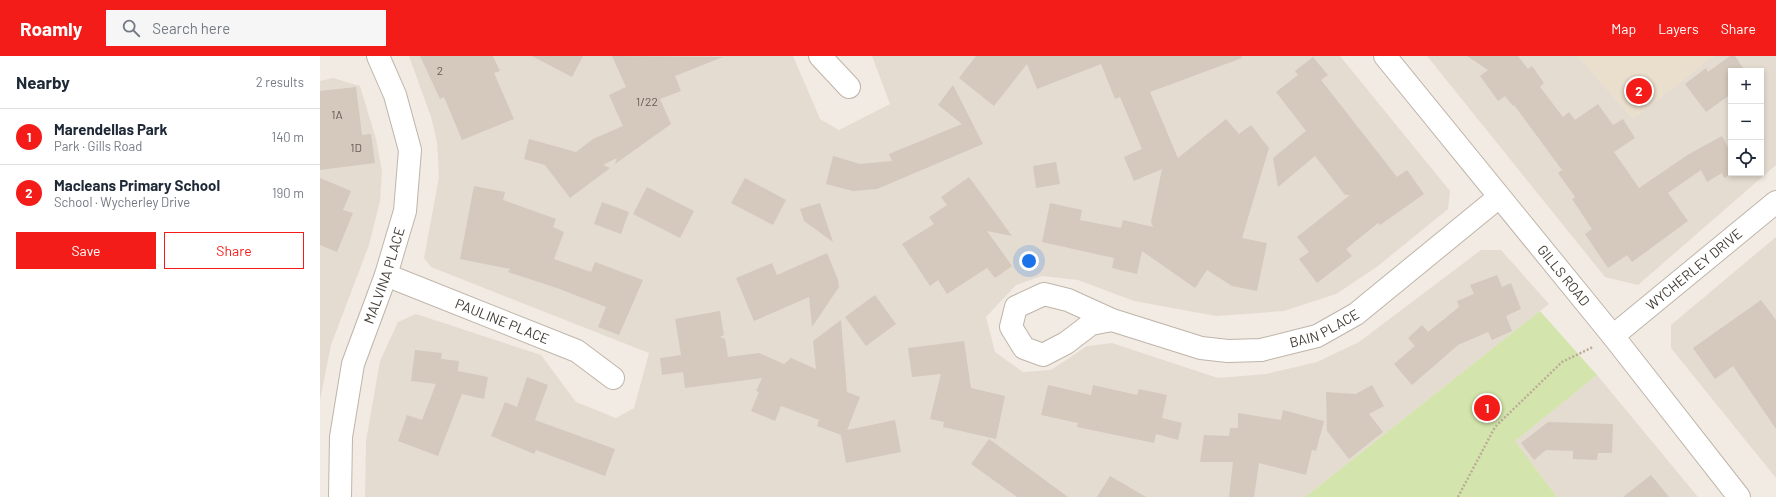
<!DOCTYPE html>
<html lang="en">
<head>
<meta charset="utf-8">
<style>
	body { margin:0; font-family:Barlow,sans-serif; background:#f6f6f7; color:#1f2937 }
	.controls { position:absolute; right:12px; top:12px; display:grid; overflow:hidden; border-radius:0px; box-shadow:0 2px 6px #0003 }
	.controls button { width:36px; height:36px; display:grid; place-items:center; padding:0; border:0; border-bottom:1px solid #e0e1e3; background:#fff; color:#1f2937; font:20px sans-serif }
	.you { position:absolute; left:709px; top:205px; width:14px; height:14px; margin:-10px; border:3px solid #fff; border-radius:50%; background:#1a73e8; box-shadow:0 0 0 6px #1a73e833 }
	.badge { display:grid; place-items:center; width:26px; height:26px; border-radius:50%; background:#f31c18; color:#fff; font-size:13px; font-weight:700 }
	.pin { position:absolute; translate:-50% -50%; border:2px solid #fff; box-shadow:0 1px 4px #0006 }
	.list { margin:0; padding:0; list-style:none }
	h2 { display:flex; justify-content:space-between; align-items:center; height:52px; margin:0; padding:0 16px; font-size:17px }
	h2 small { font-size:13px; font-weight:400; color:#747a83 }
	.list li { display:grid; grid-template-columns:26px 1fr auto; gap:12px; align-items:center; box-sizing:border-box; height:56px; padding:0 16px; border-top:1px solid #e0e1e3 }
	.list b { display:block; font-size:15px; white-space:nowrap }
	.list p { margin:0; font-size:13px; white-space:nowrap; color:#747a83 }
	.list em { font-size:13px; font-style:normal; color:#747a83 }
	.actions { display:flex; gap:8px; padding:12px 16px }
	.actions a { flex:1; padding:9px 0; border:1px solid #f31c18; border-radius:0px; text-align:center; font-size:14px; color:#f31c18 }
	.actions .main { background:#f31c18; color:#fff }
	.icon { flex:none; width:22px; height:22px; fill:none; stroke:currentColor; stroke-width:2; stroke-linecap:round; stroke-linejoin:round }
	.map { position:relative; flex:none; width:1456px; height:441px; overflow:hidden }
	header { display:flex; align-items:center; gap:24px; box-sizing:border-box; height:56px; padding:0 20px; background:#f31c18; color:#fff }
	header strong { font-size:19px }
	nav { display:flex; gap:22px; margin-inline-start:auto; font-size:14px }
	.search { width:280px; height:36px; background:#f6f6f7; display:flex; align-items:center; gap:10px; box-sizing:border-box; padding:0 14px; border-radius:0px; color:#747a83; font-size:15px }
	main { display:flex }
	aside { flex:1; background:#fff }
	.map>svg:first-child { display:block }
	.residential { fill:#e5dcd1; fill-rule:evenodd }
	.education { fill:#eadecd }
	.green { fill:#d3e5ac }
	.building { fill:#d5c8bc }
	.lines { fill:none; stroke-linecap:round; stroke-linejoin:round }
	.minor-casing { stroke:#bfb4a9; stroke-width:24 }
	.tertiary-casing { stroke:#bfb4a9; stroke-width:24 }
	.path { stroke:#bdab98; stroke-width:2.5; stroke-dasharray:2 2; stroke-linecap:butt }
	.minor { stroke:#fff; stroke-width:22 }
	.tertiary { stroke:#fff; stroke-width:22 }
	.labels { text-anchor:middle; stroke-width:3; stroke-linejoin:round; paint-order:stroke }
	.number-label { font-size:12px; fill:#675e56 }
	.street-label { font-size:14px; fill:#423b34; stroke:#fff }
</style>
</head>
<body>
<header>
<strong>Roamly</strong>
<div class="search"><svg class="icon" aria-label="search" viewBox="0 0 24 24"><circle cx="10" cy="10" r="6"/><path d="M15 15l6 6"/></svg>Search here</div>
<nav><a>Map</a><a>Layers</a><a>Share</a></nav>
</header>
<main>
<aside>
<h2>Nearby<small>2 results</small></h2>
<ul class="list">
<li><span class="badge">1</span><div><b>Marendellas Park</b><p>Park · Gills Road</p></div><em>140 m</em></li>
<li><span class="badge">2</span><div><b>Macleans Primary School</b><p>School · Wycherley Drive</p></div><em>190 m</em></li>
</ul>
<div class="actions"><a class="main">Save</a><a>Share</a></div>
</aside>
<div class="map">
<svg width="1456" height="441" viewBox="0 0 1456 441">
	<rect width="100%" height="100%" fill="#f1ebe3"/>
	<g class="residential">
		<polygon points="89,0 473,0 500,63 519,74 570,48 552,0 1020,0 1130,135 1128,153 1058,210 1016,238 964,255 896,260 814,245 758,224 722,220 696,229 666,261 675,296 703,316 731,314 767,290 792,287 898,322 946,318 997,306 1039,286 1161,194 1181,194 1229,248 985,441 45,441 46,385 60,305 78,266 96,258 221,299 256,346 296,362 314,352 329,297 111,211 104,202 119,121 117,86 111,61"/>
		<path d="M 1107,0 L 1258,0 L 1313,63 L 1393,0 L 1456,0 L 1456,109 L 1318,229 L 1285,221 ZM 1411,15 L 1441,15 L 1441,117 L 1411,117 Z"/>
		<polygon points="13,22 40,30 56,83 62,115 60,145 49,189 11,289 0,344 0,25"/>
		<polygon points="1456,181 1456,422 1351,292 1351,269"/>
		<polygon points="1277,319 1378,441 1237,441 1194,385"/>
	</g>
	<polygon class="education" points="1258,0 1393,0 1313,63"/>
	<polygon class="green" points="1220,255 1277,319 1195,385 1237,441 985,441"/>
	<g class="building">
		<polygon points="100,0 173,0 180,15 174,17 194,63 142,84 124,41 120,43"/>
		<polygon points="212,0 263,0 252,21"/>
		<polygon points="292,0 403,1 355,20 361,35 340,43 351,68 295,108 297,102 283,109 290,112 250,142 225,109 204,103 209,83 256,96 273,83 303,70 289,39 306,31"/>
		<polygon points="656,0 921,0 922,2 830,36 858,102 906,63 919,78 931,69 949,92 922,182 947,187 937,235 912,230 887,214 875,232 822,195 817,218 792,212 794,202 722,186 730,147 762,154 760,164 801,172 803,164 833,171 831,166 842,113 814,125 804,101 822,93 800,41 795,43 781,8 717,33 707,8 674,50 639,22"/>
		<polygon points="1147,0 1198,0 1208,13 1212,10 1224,27 1220,31 1243,61 1249,56 1255,64 1278,48 1293,69 1303,63 1315,82 1294,96 1319,132 1369,98 1402,80 1411,97 1411,117 1413,117 1404,122 1402,117 1387,126 1381,114 1348,137 1368,165 1312,206 1307,199 1288,212 1265,178 1272,173 1252,143 1255,141 1238,117 1242,114 1194,49 1193,50 1185,40 1178,45 1160,20 1168,14"/>
		<polygon points="1410,0 1415,0 1425,15 1411,15 1411,38 1386,56 1365,28 1386,12 1388,16"/>
		<polygon points="993,1 1008,19 1001,24 1077,121 1087,114 1104,138 1060,169 1058,167 1026,193 1032,200 997,227 979,203 989,196 977,181 1030,139 1025,139 995,100 958,131 953,102 986,75 956,36 978,19 975,15"/>
		<polygon points="633,29 663,88 557,133 533,135 506,128 513,100 540,108 572,105 569,98 642,68 618,49"/>
		<polygon points="36,31 42,79 51,78 55,107 0,114 0,35"/>
		<polygon points="736,106 740,128 716,132 713,110"/>
		<polygon points="649,121 692,180 667,175 692,210 675,222 667,212 627,238 618,224 610,230 582,188 614,168 609,161 627,149 621,141"/>
		<polygon points="0,122 31,135 23,154 33,157 17,196 0,189"/>
		<polygon points="425,122 466,144 453,169 411,147"/>
		<polygon points="154,130 185,136 183,144 236,163 233,171 244,176 234,203 271,216 275,206 323,224 299,279 278,271 286,251 237,232 188,216 190,213 140,203"/>
		<polygon points="327,131 374,155 360,182 313,158"/>
		<polygon points="282,146 309,156 301,178 274,168"/>
		<polygon points="500,147 513,186 484,165 480,153"/>
		<polygon points="507,197 518,224 519,231 492,271 489,241 434,265 416,222 452,207 457,219"/>
		<polygon points="1177,219 1182,231 1191,227 1201,253 1186,260 1192,275 1172,284 1168,276 1138,289 1092,329 1074,308 1095,290 1088,282 1102,269 1108,276 1139,251 1137,245 1154,238 1150,229"/>
		<polygon points="555,239 576,268 546,290 525,261"/>
		<polygon points="1441,244 1456,264 1456,373 1413,310 1395,323 1373,292"/>
		<polygon points="400,255 404,279 400,281 405,283 408,301 439,297 464,308 471,302 496,313 493,285 521,264 527,336 540,341 527,374 575,364 581,396 526,407 521,379 497,370 499,364 461,350 455,365 431,355 439,336 436,335 442,322 365,332 363,316 342,319 340,302 361,299 355,263"/>
		<polygon points="644,285 651,332 685,340 676,383 623,371 624,366 610,363 621,318 592,321 588,292"/>
		<polygon points="95,294 122,297 121,303 139,305 138,315 168,321 164,343 142,338 118,400 78,385 87,359 102,364 116,328 91,325"/>
		<polygon points="207,321 228,329 215,364 295,393 285,420 216,394 214,398 171,380 185,346 197,351"/>
		<polygon points="728,329 771,339 773,329 817,339 819,333 847,339 842,362 862,367 858,384 836,378 834,387 757,371 758,367 721,359"/>
		<polygon points="1052,329 1064,350 1049,358 1063,376 1029,403 1007,375 1006,336 1036,338"/>
		<polygon points="963,354 1004,365 996,395 992,394 986,419 939,407 934,441 909,441 913,406 880,406 884,379 909,380 910,372 918,372 918,357 961,364"/>
		<polygon points="1228,366 1293,368 1292,397 1278,397 1277,404 1253,403 1253,395 1226,394 1214,404 1201,387"/>
		<polygon points="669,383 748,441 697,441 651,408"/>
		<polygon points="1331,419 1349,441 1303,441"/>
		<polygon points="790,420 826,441 777,441"/>
	</g>
	<g class="lines">
		<defs>
			<g id="minor">
				<polyline points="500,0 529,31"/>
				<path id="s1" d="M 66,219 L 257,295 L 293,322"/>
				<path id="s2" d="M 792,264 L 748,244 L 724,238 L 696,251 L 691,271 L 704,292 L 723,299 L 746,287 L 771,268 L 792,264 L 881,292 L 908,295 L 941,294 L 997,280 L 1036,258 L 1179,141"/>
				<path id="s3" d="M 1293,280 L 1456,146"/>
				<path id="s4" d="M 20,441 L 21,381 L 33,308 L 66,219 L 85,155 L 90,94 L 75,39 L 58,0"/>
			</g>
			<g id="tertiary">
				<path id="s5" d="M 1065,0 L 1293,280 L 1419,441"/>
			</g>
		</defs>
		<use href="#minor" class="minor-casing"/>
		<use href="#tertiary" class="tertiary-casing"/>
		<polyline class="path" points="1138,441 1175,371 1242,306 1273,291"/>
		<use href="#minor" class="minor"/>
		<use href="#tertiary" class="tertiary"/>
	</g>
	<g class="labels">
		<g class="number-label">
			<text x="120" y="19">2</text>
			<text x="327" y="50">1/22</text>
			<text x="17" y="63">1A</text>
			<text x="36" y="96">1D</text>
		</g>
		<g class="street-label">
			<text dy="5" stroke="none"><textPath href="#s3" startOffset="105">WYCHERLEY DRIVE</textPath></text>
			<text dy="5" stroke="none"><textPath href="#s4" startOffset="228">MALVINA PLACE</textPath></text>
			<text dy="5" stroke="none"><textPath href="#s5" startOffset="283">GILLS ROAD</textPath></text>
			<text dy="5" stroke="none"><textPath href="#s1" startOffset="125">PAULINE PLACE</textPath></text>
			<text dy="5" stroke="none"><textPath href="#s2" startOffset="469">BAIN PLACE</textPath></text>
		</g>
	</g>
</svg>
<div class="controls">
<button>+</button>
<button>−</button>
<button><svg class="icon" aria-label="locate" viewBox="0 0 24 24"><circle cx="12" cy="12" r="6"/><path d="M12 2v4M12 18v4M2 12h4M18 12h4"/></svg></button>
</div>
<div class="you"></div>
<div class="pin badge" style="left:1167px;top:352px">1</div>
<div class="pin badge" style="left:1319px;top:35px">2</div>
</div>
</main>
</body>
</html>
